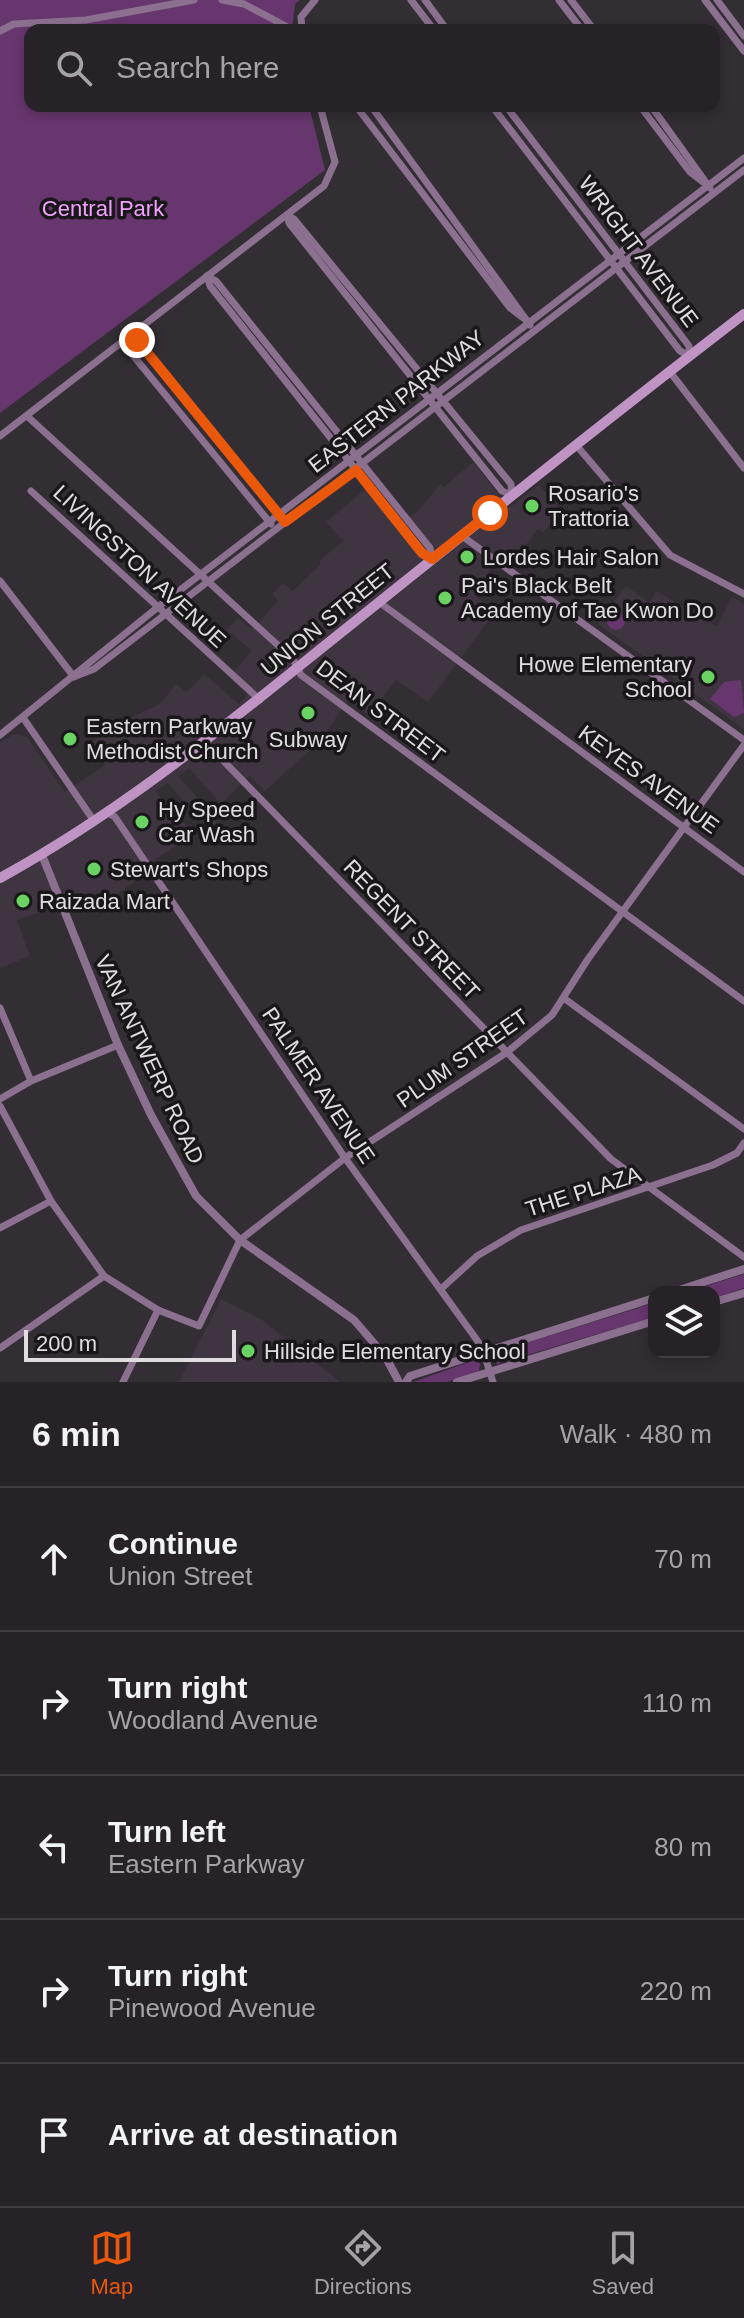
<!DOCTYPE html>
<html lang="en">
<head>
<meta charset="utf-8">
<style>
	body { margin:0; font-family:Helvetica,sans-serif; background:#322f33; color:#f1f3f6 }
	.controls { position:absolute; right:24px; bottom:24px; display:grid; overflow:hidden; border-radius:16px; box-shadow:0 4px 12px #0003 }
	.controls button { width:72px; height:72px; display:grid; place-items:center; padding:0; border:0; border-bottom:2px solid #423f44; background:#262227; color:#f1f3f6; font:40px sans-serif }
	.scale { position:absolute; left:24px; bottom:20px; width:212px; box-sizing:border-box; padding-left:8px; border:4px solid #e0dce0; border-top:0; font-size:22px; line-height:28px; white-space:nowrap; color:#e0dce0; -webkit-text-stroke:6px #1a171a; paint-order:stroke }
	.stop { position:absolute; width:24px; height:24px; margin:-18px; border:6px solid #ea580c; border-radius:50%; background:#fff }
	.stop.end { background:#ea580c; border-color:#fff; box-shadow:0 2px 8px #0008 }
	.list { margin:0; padding:0; list-style:none }
	h2 { display:flex; justify-content:space-between; align-items:center; height:104px; margin:0; padding:0 32px; font-size:34px }
	h2 small { font-size:26px; font-weight:400; color:#a4a4a7 }
	.list li { display:grid; grid-template-columns:52px 1fr auto; gap:24px; align-items:center; box-sizing:border-box; height:144px; padding:0 32px; border-top:2px solid #423f44 }
	.list b { display:block; font-size:30px; white-space:nowrap }
	.list p { margin:0; font-size:26px; white-space:nowrap; color:#a4a4a7 }
	.list em { font-size:26px; font-style:normal; color:#a4a4a7 }
	.icon { flex:none; width:44px; height:44px; fill:none; stroke:currentColor; stroke-width:2; stroke-linecap:round; stroke-linejoin:round }
	.map { position:relative; flex:none; width:744px; height:1382px; overflow:hidden }
	.search { position:absolute; background:#262227; box-shadow:0 4px 12px #0003; left:24px; right:24px; top:24px; height:88px; display:flex; align-items:center; gap:20px; box-sizing:border-box; padding:0 28px; border-radius:16px; color:#a4a4a7; font-size:30px }
	.sheet { height:824px; background:#262227 }
	nav { display:flex; justify-content:space-around; align-items:center; box-sizing:border-box; height:112px; border-top:2px solid #423f44; background:#262227; font-size:22px; color:#a4a4a7 }
	nav a { display:grid; justify-items:center; gap:4px }
	nav .on { color:#ea580c }
	.map>svg:first-child { display:block }
	.built { fill:#3f3540 }
	.green { fill:#68366f }
	.lines { fill:none; stroke-linecap:round; stroke-linejoin:round }
	.minor { stroke:#8b708f; stroke-width:7 }
	.tertiary { stroke:#8b708f; stroke-width:8 }
	.secondary { stroke:#bf94c5; stroke-width:10 }
	.route { stroke:#ea580c; stroke-width:10 }
	.poi-dot { fill:#6bd363; stroke:#1a171a; stroke-width:3 }
	.labels { text-anchor:middle; stroke-width:7; stroke-linejoin:round; paint-order:stroke }
	.park-label { font-size:22px; fill:#f2a1fe; stroke:#1a171a }
	.street-label { font-size:22px; fill:#e0dce0; stroke:#1a171a }
	.poi-label { font-size:22px; fill:#e0dce0; stroke:#1a171a; text-anchor:start }
</style>
</head>
<body>
<div class="map">
<svg width="744" height="1382" viewBox="0 0 744 1382">
	<rect width="100%" height="100%" fill="#332e34"/>
	<g class="built">
		<polygon points="473,462 509,508 539,485 569,520 558,530 551,523 543,533 538,529 513,562 501,554 474,595 485,603 479,612 489,620 428,702 396,680 369,715 348,700 321,740 265,791 249,776 221,804 189,768 178,776 218,821 209,830 168,783 155,791 194,834 154,860 157,865 106,902 98,893 17,920 30,956 0,968 0,743 14,734 27,737 65,792 105,765 91,742 115,725 160,704 176,684 187,692 204,674 239,704 248,695 229,677 252,651 227,630 238,618 252,630 278,601 272,594 283,583 293,591 321,564 319,561 343,541 326,522 366,489 397,527 420,509 441,483 444,487"/>
		<polygon points="626,586 650,603 656,591 717,626 732,597 744,604 744,729 598,624"/>
		<polygon points="221,1299 262,1320 340,1382 179,1382"/>
	</g>
	<g class="green">
		<polygon points="0,0 300,0 295,4 292,30 30,30 30,106 309,106 325,170 0,413"/>
		<circle cx="616" cy="621" r="9"/>
		<polygon points="741,680 744,713 734,717 710,699 724,682"/>
		<polygon points="744,1274 744,1288 714,1298 714,1292 688,1292"/>
		<polygon points="654,1303 654,1317 497,1364 494,1353"/>
		<polygon points="475,1360 480,1363 479,1371 447,1382 413,1382"/>
	</g>
	<g class="lines">
		<g class="minor">
			<polyline points="222,0 244,4 293,30"/>
			<polyline points="411,0 434,30"/>
			<polyline points="425,0 447,30"/>
			<polyline points="559,0 582,30"/>
			<polyline points="571,0 594,30"/>
			<polyline points="705,0 744,51"/>
			<polyline points="717,0 744,36"/>
			<polyline points="302,30 301,17 315,0"/>
			<polyline points="0,31 14,24 86,20 194,0"/>
			<polyline points="356,106 510,308 526,320"/>
			<polyline points="371,106 530,325"/>
			<polyline points="492,106 680,351 690,356"/>
			<polyline points="506,106 689,346 690,356"/>
			<polyline points="640,106 690,172 703,182"/>
			<polyline points="651,106 710,188"/>
			<polyline points="287,215 289,223 502,491 512,495"/>
			<polyline points="287,215 294,219 511,484 512,495"/>
			<polyline points="207,276 216,281 430,548 432,559"/>
			<polyline points="207,276 210,286 422,553 432,559"/>
			<polyline points="670,372 744,468"/>
			<polyline points="27,416 293,659 301,675 744,1001"/>
			<polyline points="0,436 324,186 335,162 320,106"/>
			<polyline points="576,445 670,555 744,594"/>
			<polyline points="31,491 260,700"/>
			<polyline points="271,524 127,348 127,338 137,340 280,517"/>
			<polyline points="462,536 744,740"/>
			<polyline points="0,581 74,677"/>
			<polyline points="379,602 744,872"/>
			<polyline points="76,676 94,669 744,170"/>
			<polyline points="24,719 94,821"/>
			<polyline points="0,735 158,607 744,158"/>
			<polyline points="206,743 611,1159 744,1257"/>
			<polyline points="108,813 115,817 345,1158 482,1347 493,1382"/>
			<polyline points="565,999 744,1129"/>
			<polyline points="0,1008 31,1081"/>
			<polyline points="0,1099 31,1081 118,1045"/>
			<polyline points="0,1106 51,1201 104,1276 158,1310 199,1326 240,1240 345,1158 506,1053 552,1015 588,959 744,745"/>
			<polyline points="0,1228 51,1201"/>
			<polyline points="441,1289 477,1256 521,1230 713,1165 737,1153 744,1143"/>
			<polyline points="0,1348 104,1276"/>
			<polyline points="123,1382 158,1310"/>
		</g>
		<g class="tertiary">
			<polyline points="42,855 118,1045 151,1115 196,1196 240,1240 354,1320 385,1356 399,1382"/>
			<polyline points="673,1292 744,1269"/>
			<polyline points="714,1302 744,1293"/>
			<polyline points="406,1382 410,1376 654,1298"/>
			<polyline points="457,1382 654,1321"/>
		</g>
		<path class="secondary" d="M 0,878 C 133,805 240,713 358,619 C 486,516 614,414 744,314"/>
	</g>
	<g class="lines">
		<polyline class="route" points="137,340 285,522 356,470 422,553 432,559 490,513"/>
	</g>
	<g class="poi-dot">
		<circle cx="532" cy="506" r="8"/>
		<circle cx="467" cy="557" r="8"/>
		<circle cx="445" cy="598" r="8"/>
		<circle cx="708" cy="677" r="8"/>
		<circle cx="308" cy="713" r="8"/>
		<circle cx="70" cy="739" r="8"/>
		<circle cx="142" cy="822" r="8"/>
		<circle cx="94" cy="869" r="8"/>
		<circle cx="23" cy="901" r="8"/>
		<circle cx="248" cy="1351" r="8"/>
	</g>
	<g class="labels">
		<g class="park-label">
			<text x="103" y="216">Central Park</text>
		</g>
		<g class="street-label">
			<text transform="translate(639 251) rotate(53)" y="8">WRIGHT AVENUE</text>
			<text transform="translate(396 401) rotate(-38)" y="8">EASTERN PARKWAY</text>
			<text transform="translate(140 566) rotate(43)" y="8">LIVINGSTON AVENUE</text>
			<text transform="translate(327 619) rotate(-39)" y="8">UNION STREET</text>
			<text transform="translate(381 711) rotate(37)" y="8">DEAN STREET</text>
			<text transform="translate(649 779) rotate(36)" y="8">KEYES AVENUE</text>
			<text transform="translate(412 929) rotate(46)" y="8">REGENT STREET</text>
			<text transform="translate(462 1058) rotate(-35)" y="8">PLUM STREET</text>
			<text transform="translate(150 1059) rotate(65)" y="8">VAN ANTWERP ROAD</text>
			<text transform="translate(319 1085) rotate(56)" y="8">PALMER AVENUE</text>
			<text transform="translate(583 1191) rotate(-18)" y="8">THE PLAZA</text>
		</g>
		<g class="poi-label">
			<text x="548" y="501">Rosario's<tspan x="548" dy="25">Trattoria</tspan></text>
			<text x="483" y="565">Lordes Hair Salon</text>
			<text x="461" y="593">Pai's Black Belt<tspan x="461" dy="25">Academy of Tae Kwon Do</tspan></text>
			<text x="692" y="672" text-anchor="end">Howe Elementary<tspan x="692" dy="25">School</tspan></text>
			<text x="86" y="734">Eastern Parkway<tspan x="86" dy="25">Methodist Church</tspan></text>
			<text x="308" y="747" text-anchor="middle">Subway</text>
			<text x="158" y="817">Hy Speed<tspan x="158" dy="25">Car Wash</tspan></text>
			<text x="110" y="877">Stewart's Shops</text>
			<text x="39" y="909">Raizada Mart</text>
			<text x="264" y="1359">Hillside Elementary School</text>
		</g>
	</g>
</svg>
<div class="controls">
<button><svg class="icon" aria-label="layers" viewBox="0 0 24 24"><path d="M12 4l9 5-9 5-9-5zM3 14l9 5 9-5"/></svg></button>
</div>
<div class="scale">200 m</div>
<div class="stop" style="left:490px;top:513px"></div>
<div class="stop end" style="left:137px;top:340px"></div>
<div class="search"><svg class="icon" aria-label="search" viewBox="0 0 24 24"><circle cx="10" cy="10" r="6"/><path d="M15 15l6 6"/></svg>Search here</div>
</div>
<section class="sheet">
<h2>6 min<small>Walk · 480 m</small></h2>
<ul class="list">
<li><svg class="icon" aria-label="ahead" viewBox="0 0 24 24"><path d="M12 20V5M6 11l6-6 6 6"/></svg><div><b>Continue</b><p>Union Street</p></div><em>70 m</em></li>
<li><svg class="icon" aria-label="right" viewBox="0 0 24 24"><path d="M7 20v-9h11M14 6l5 5-5 5"/></svg><div><b>Turn right</b><p>Woodland Avenue</p></div><em>110 m</em></li>
<li><svg class="icon" aria-label="left" viewBox="0 0 24 24"><path d="M17 20v-9H6M10 6l-5 5 5 5"/></svg><div><b>Turn left</b><p>Eastern Parkway</p></div><em>80 m</em></li>
<li><svg class="icon" aria-label="right" viewBox="0 0 24 24"><path d="M7 20v-9h11M14 6l5 5-5 5"/></svg><div><b>Turn right</b><p>Pinewood Avenue</p></div><em>220 m</em></li>
<li><svg class="icon" aria-label="arrive" viewBox="0 0 24 24"><path d="M6 21V4h12l-3 4 3 4H6"/></svg><div><b>Arrive at destination</b></div></li>
</ul>
</section>
<nav>
<a class="on"><svg class="icon" aria-label="map" viewBox="0 0 24 24"><path d="M3 6l6-2 6 2 6-2v14l-6 2-6-2-6 2zM9 4v14M15 6v14"/></svg>Map</a>
<a><svg class="icon" aria-label="directions" viewBox="0 0 24 24"><path d="M12 3l9 9-9 9-9-9zM9 14v-3h6M13 9l2 2-2 2"/></svg>Directions</a>
<a><svg class="icon" aria-label="saved" viewBox="0 0 24 24"><path d="M7 4h10v16l-5-4-5 4z"/></svg>Saved</a>
</nav>
</body>
</html>
